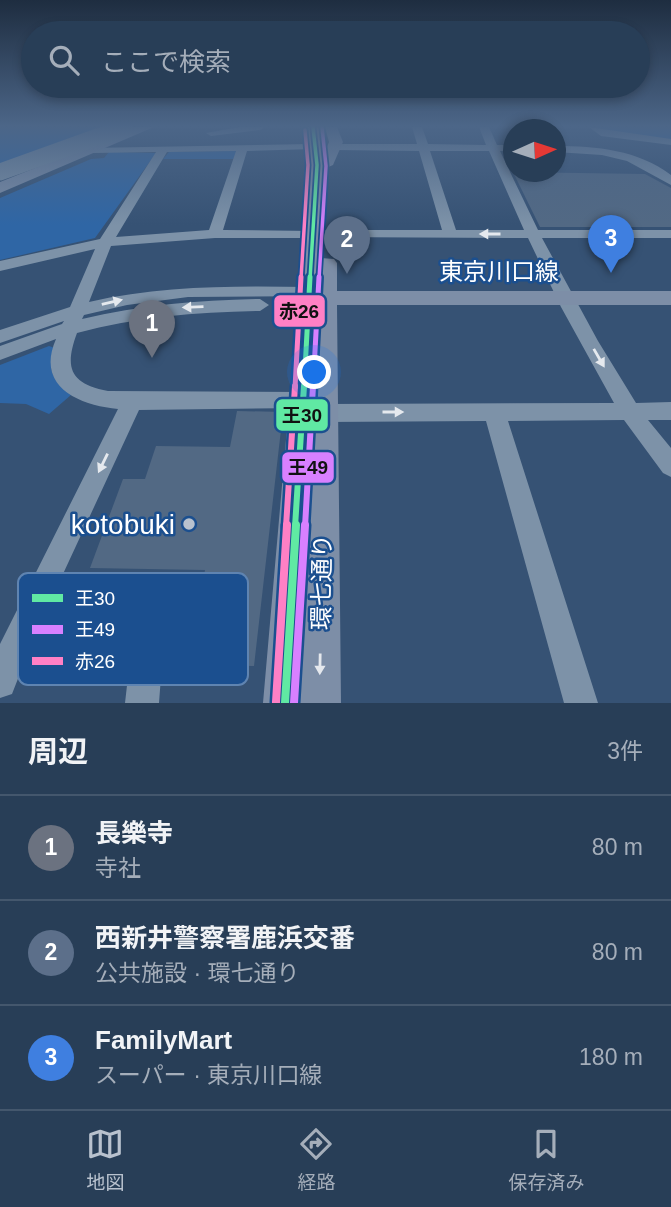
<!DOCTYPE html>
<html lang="ja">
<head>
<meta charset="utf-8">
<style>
	body { margin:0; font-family:Arial,"Noto Sans JP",sans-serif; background:#344961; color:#f1f3f6 }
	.compass { position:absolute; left:503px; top:119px; width:63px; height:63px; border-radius:50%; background:#283e57; box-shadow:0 4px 10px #0003; rotate:87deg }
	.you { position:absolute; left:315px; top:373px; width:24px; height:24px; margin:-18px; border:5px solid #fff; border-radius:50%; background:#1a73e8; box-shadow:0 0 0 10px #1a73e833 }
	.badge { display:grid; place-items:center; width:46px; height:46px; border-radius:50%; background:#b9c2ce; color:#fff; font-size:23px; font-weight:700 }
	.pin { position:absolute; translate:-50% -58px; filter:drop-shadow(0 2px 4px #0008) }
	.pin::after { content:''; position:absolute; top:37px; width:24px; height:21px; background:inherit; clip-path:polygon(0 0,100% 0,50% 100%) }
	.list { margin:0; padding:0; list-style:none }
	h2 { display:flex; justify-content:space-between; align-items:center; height:91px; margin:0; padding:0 28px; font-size:30px }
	h2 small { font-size:23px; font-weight:400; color:#a5aeba }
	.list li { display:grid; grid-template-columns:46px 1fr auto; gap:21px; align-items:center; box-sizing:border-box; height:105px; padding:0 28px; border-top:2px solid #44576d }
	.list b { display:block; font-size:26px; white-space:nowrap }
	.list p { margin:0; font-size:23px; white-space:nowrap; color:#a5aeba }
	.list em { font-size:23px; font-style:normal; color:#a5aeba }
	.icon { flex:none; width:38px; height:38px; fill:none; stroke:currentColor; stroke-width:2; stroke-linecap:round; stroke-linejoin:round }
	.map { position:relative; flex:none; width:671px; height:703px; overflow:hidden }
	.search { position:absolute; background:#283e57; box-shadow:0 4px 10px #0003; left:21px; right:21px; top:21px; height:77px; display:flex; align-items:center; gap:18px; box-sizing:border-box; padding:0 24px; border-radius:38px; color:#a5aeba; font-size:26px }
	.sheet { height:406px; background:#283e57 }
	nav { display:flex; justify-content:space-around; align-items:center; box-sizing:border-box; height:98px; border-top:2px solid #44576d; background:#283e57; font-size:19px; color:#a5aeba }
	nav a { display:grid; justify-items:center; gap:4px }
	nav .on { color:#b9c2ce }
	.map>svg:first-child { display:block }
	.green { fill:#2f66a5 }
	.building { fill:#526984 }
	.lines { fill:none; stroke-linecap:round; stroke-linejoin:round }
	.minor { fill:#7d92a8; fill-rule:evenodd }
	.major { fill:#7d8ea7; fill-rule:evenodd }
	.highway { fill:#7e92a7; fill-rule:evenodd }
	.highway-bridge { stroke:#7e92a7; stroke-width:17 }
	.bus-1-far3-casing { stroke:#1b4f8f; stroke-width:7 }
	.bus-1-far2-casing { stroke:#1b4f8f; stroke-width:10 }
	.bus-1-far1-casing { stroke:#1b4f8f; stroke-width:11 }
	.bus-1-casing { stroke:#1b4f8f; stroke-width:13 }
	.bus-2-far3-casing { stroke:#1b4f8f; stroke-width:7 }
	.bus-2-far2-casing { stroke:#1b4f8f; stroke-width:10 }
	.bus-2-far1-casing { stroke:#1b4f8f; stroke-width:11 }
	.bus-2-casing { stroke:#1b4f8f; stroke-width:13 }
	.bus-3-far3-casing { stroke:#1b4f8f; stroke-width:7 }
	.bus-3-far2-casing { stroke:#1b4f8f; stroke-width:10 }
	.bus-3-far1-casing { stroke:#1b4f8f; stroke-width:11 }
	.bus-3-casing { stroke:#1b4f8f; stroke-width:13 }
	.bus-1-far3 { stroke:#60e9a3; stroke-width:3.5 }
	.bus-1-far2 { stroke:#60e9a3; stroke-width:5 }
	.bus-1-far1 { stroke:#60e9a3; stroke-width:6 }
	.bus-1 { stroke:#60e9a3; stroke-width:8 }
	.bus-2-far3 { stroke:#d880ff; stroke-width:3.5 }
	.bus-2-far2 { stroke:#d880ff; stroke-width:5 }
	.bus-2-far1 { stroke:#d880ff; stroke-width:6 }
	.bus-2 { stroke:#d880ff; stroke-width:8 }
	.bus-3-far3 { stroke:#ff80c5; stroke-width:3.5 }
	.bus-3-far2 { stroke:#ff80c5; stroke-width:5 }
	.bus-3-far1 { stroke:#ff80c5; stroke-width:6 }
	.bus-3 { stroke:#ff80c5; stroke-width:8 }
	.oneway { fill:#e5e9ee }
	.oneway2 { fill:#e5e8ed }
	.poi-dot { fill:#b9c2ce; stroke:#1b4f8f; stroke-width:2.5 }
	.labels { text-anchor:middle; stroke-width:5; stroke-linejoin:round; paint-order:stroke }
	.street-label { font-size:24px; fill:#fff; stroke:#1b4f8f }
	.near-poi-label { font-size:28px; fill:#fff; stroke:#1b4f8f; text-anchor:end }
	.key { fill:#1b4f8f; stroke:#5f84b1; stroke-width:2 }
	.key-label { font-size:19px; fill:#fff }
	.line-badge { stroke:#1b4f8f; stroke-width:2.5 }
	.pale-badge-label { font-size:19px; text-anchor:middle; font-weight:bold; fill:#111 }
</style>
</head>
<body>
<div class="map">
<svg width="671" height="703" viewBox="0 0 671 703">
	<rect width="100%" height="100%" fill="#365274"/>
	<g class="green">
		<polygon points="0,127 104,127 0,166"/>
		<polygon points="599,127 671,127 671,141 605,132"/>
		<polygon points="235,151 238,153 233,159 163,159 169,152"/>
		<polygon points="109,152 156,153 95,238 0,260 0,198 91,159 104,158"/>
		<path d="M 49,346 L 55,348 C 45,369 55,383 71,395 L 49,414 L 26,404 L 0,403 L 0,365 Z"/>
	</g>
	<g class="building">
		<polygon points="513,172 645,174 671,188 671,227 540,227"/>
		<polygon points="237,411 283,412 254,666 186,665 205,570 90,568 123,479 145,479 156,446 230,447"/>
	</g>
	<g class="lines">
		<g class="minor">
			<polygon points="239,127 265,127 260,130 211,136 206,133"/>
			<path d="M 412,127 L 422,127 L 428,144 L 486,145 L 479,127 L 489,127 L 497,145 L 514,145 L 514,151 L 500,151 L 538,230 L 671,230 L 671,238 L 542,238 L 598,341 L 636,403 L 671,402 L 671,420 L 648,420 L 671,448 L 671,477 L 663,473 L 624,420 L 508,421 L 598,703 L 564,703 L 486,421 L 325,422 L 317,419 L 314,413 L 317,407 L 325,404 L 614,403 L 561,307 L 528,238 L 322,237 L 320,234 L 322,231 L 327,230 L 442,230 L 419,151 L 335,150 L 330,147 L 335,144 L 417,144 ZM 430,151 L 489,151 L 524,230 L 456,230 Z"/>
			<polygon points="589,127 671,139 671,145 601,136"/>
			<path d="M 310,144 L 314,145 L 314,149 L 247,151 L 223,230 L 313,231 L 320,235 L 318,238 L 215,238 L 111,246 L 89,302 C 163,285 235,286 311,287 L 319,292 L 317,296 L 188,297 L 127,305 L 84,315 L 82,319 C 141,305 200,300 260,299 L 269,305 L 260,311 C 198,312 137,317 77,333 C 64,368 70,384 108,391 L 303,392 L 311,394 L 314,400 L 311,406 L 303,408 L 139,410 L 50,602 L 152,582 L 162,587 L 167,597 L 159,703 L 125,703 L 135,615 L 35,635 L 12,694 L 0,698 L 0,644 L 118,409 C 79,405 35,387 56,339 L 0,360 L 0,346 L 62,324 L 64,321 L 0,343 L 0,330 L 70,307 L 95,249 L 0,271 L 0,261 L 100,239 L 156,152 L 92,153 L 87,150 L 88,148 ZM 236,151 L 209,230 L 116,237 L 167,152 Z"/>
			<path d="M 556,146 C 597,146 638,150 671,175 L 671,185 L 627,161 L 602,155 L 556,152 Z"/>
		</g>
		<g class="major">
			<polygon points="138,127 154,127 0,193 0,182"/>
			<polygon points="307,127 319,127 324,154 329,142 325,127 337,127 343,142 333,165 324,169 321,258 334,259 337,263 337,291 671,291 671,305 337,305 341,703 263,703 310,165"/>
		</g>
		<polygon class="highway" points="130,127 149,127 104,146 94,146 91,143 94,140"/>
		<polyline class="highway-bridge" points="0,172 125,127"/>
		<defs>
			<polyline id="bus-1-far3" points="310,279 317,165 313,127"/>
			<polyline id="bus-1-far2" points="304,388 310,277"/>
			<polyline id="bus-1-far1" points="295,527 304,386"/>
			<polyline id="bus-1" points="285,703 296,525"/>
			<polyline id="bus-2-far3" points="319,279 326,166 322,127"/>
			<polyline id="bus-2-far2" points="313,388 319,277"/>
			<polyline id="bus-2-far1" points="305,527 313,386"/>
			<polyline id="bus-2" points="294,703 305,525"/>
			<polyline id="bus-3-far3" points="301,279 308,165 305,130"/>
			<polyline id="bus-3-far2" points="295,388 301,277"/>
			<polyline id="bus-3-far1" points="286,527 295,386"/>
			<polyline id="bus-3" points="276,702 287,525"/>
		</defs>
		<use href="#bus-1-far3" class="bus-1-far3-casing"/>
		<use href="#bus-1-far2" class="bus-1-far2-casing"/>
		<use href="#bus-1-far1" class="bus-1-far1-casing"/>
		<use href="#bus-1" class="bus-1-casing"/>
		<use href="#bus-2-far3" class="bus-2-far3-casing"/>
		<use href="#bus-2-far2" class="bus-2-far2-casing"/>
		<use href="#bus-2-far1" class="bus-2-far1-casing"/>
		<use href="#bus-2" class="bus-2-casing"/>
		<use href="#bus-3-far3" class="bus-3-far3-casing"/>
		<use href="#bus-3-far2" class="bus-3-far2-casing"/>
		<use href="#bus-3-far1" class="bus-3-far1-casing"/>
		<use href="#bus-3" class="bus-3-casing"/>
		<use href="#bus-1-far3" class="bus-1-far3"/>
		<use href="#bus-1-far2" class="bus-1-far2"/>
		<use href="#bus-1-far1" class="bus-1-far1"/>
		<use href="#bus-1" class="bus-1"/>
		<use href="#bus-2-far3" class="bus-2-far3"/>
		<use href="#bus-2-far2" class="bus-2-far2"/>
		<use href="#bus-2-far1" class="bus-2-far1"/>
		<use href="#bus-2" class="bus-2"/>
		<use href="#bus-3-far3" class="bus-3-far3"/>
		<use href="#bus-3-far2" class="bus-3-far2"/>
		<use href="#bus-3-far1" class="bus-3-far1"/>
		<use href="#bus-3" class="bus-3"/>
	</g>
	<defs><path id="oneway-solid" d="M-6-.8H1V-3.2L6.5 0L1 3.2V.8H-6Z" transform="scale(1.75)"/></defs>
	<g class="oneway">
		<use href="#oneway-solid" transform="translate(490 234) rotate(-180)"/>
		<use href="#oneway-solid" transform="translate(112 302) rotate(-13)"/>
		<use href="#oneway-solid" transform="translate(193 307) rotate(178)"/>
		<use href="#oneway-solid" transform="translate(599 358) rotate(60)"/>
		<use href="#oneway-solid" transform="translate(393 412)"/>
		<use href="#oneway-solid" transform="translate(103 463) rotate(116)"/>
	</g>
	<use class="oneway2" href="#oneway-solid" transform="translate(320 664) rotate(91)"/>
	<linearGradient id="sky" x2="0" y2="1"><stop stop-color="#1e2d40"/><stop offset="0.56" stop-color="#4c6688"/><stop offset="1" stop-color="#4c6688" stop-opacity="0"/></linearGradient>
	<rect width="671" height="225" fill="url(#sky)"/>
	<circle class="poi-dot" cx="189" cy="524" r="7"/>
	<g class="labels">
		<g class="street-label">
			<text x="499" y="280">東京川口線</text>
			<text transform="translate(322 582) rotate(-89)" y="8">環七通り</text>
		</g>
		<g class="near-poi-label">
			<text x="175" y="534">kotobuki</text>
		</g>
	</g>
	<rect x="18" y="573" width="230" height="112" rx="10" class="key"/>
	<rect x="32" y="594" width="31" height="8" fill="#60e9a3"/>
	<rect x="32" y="625" width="31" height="9" fill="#d880ff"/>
	<rect x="32" y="657" width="31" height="8" fill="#ff80c5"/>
	<g class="key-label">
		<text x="75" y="605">王30</text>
		<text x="75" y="636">王49</text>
		<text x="75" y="668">赤26</text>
	</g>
	<g class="line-badge">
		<rect x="273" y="294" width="53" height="34" rx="7" fill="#ff80c5"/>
		<rect x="275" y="398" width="54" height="34" rx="7" fill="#60e9a3"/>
		<rect x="281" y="451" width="54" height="33" rx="7" fill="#d880ff"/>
	</g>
	<g class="pale-badge-label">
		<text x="299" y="318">赤26</text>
		<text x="302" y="422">王30</text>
		<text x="308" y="474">王49</text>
	</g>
</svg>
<svg class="compass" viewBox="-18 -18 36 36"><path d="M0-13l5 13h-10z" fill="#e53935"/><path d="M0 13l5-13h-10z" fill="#a5aeba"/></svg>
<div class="you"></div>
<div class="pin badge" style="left:152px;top:358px;background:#6b7280">1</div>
<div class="pin badge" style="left:347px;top:274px;background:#5c6f8a">2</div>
<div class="pin badge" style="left:611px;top:273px;background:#3f7fe0">3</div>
<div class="search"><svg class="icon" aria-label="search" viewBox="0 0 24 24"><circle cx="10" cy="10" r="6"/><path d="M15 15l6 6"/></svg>ここで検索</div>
</div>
<section class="sheet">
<h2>周辺<small>3件</small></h2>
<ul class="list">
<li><span class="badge" style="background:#6b7280">1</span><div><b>長樂寺</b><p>寺社</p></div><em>80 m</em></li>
<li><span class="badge" style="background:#5c6f8a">2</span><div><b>西新井警察署鹿浜交番</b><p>公共施設 · 環七通り</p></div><em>80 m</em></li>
<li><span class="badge" style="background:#3f7fe0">3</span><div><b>FamilyMart</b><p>スーパー · 東京川口線</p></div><em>180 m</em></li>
</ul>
</section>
<nav>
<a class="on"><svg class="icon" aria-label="map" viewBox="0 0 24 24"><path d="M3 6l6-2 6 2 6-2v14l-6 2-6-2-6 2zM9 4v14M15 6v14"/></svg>地図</a>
<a><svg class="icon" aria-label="directions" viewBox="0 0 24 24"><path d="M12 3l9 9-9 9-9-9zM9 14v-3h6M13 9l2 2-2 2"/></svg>経路</a>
<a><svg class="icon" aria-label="saved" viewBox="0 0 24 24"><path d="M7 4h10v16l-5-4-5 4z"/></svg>保存済み</a>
</nav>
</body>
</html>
